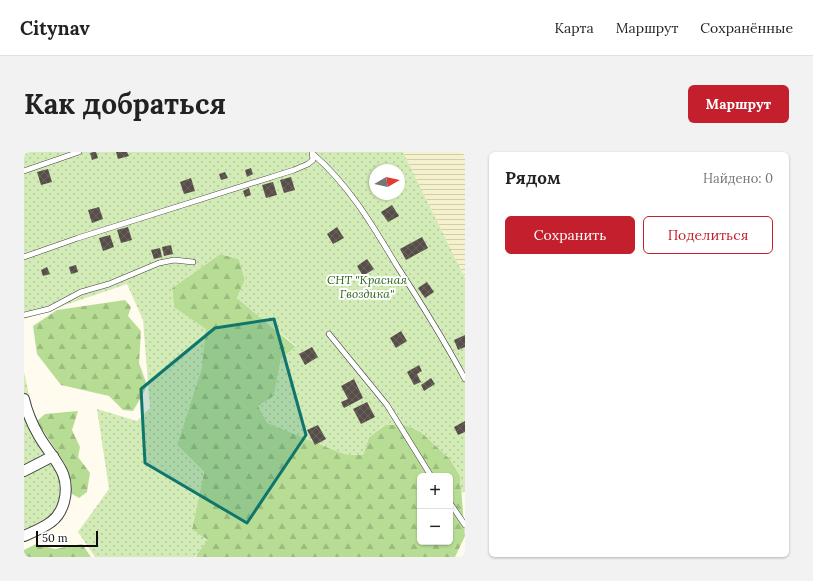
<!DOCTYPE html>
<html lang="ru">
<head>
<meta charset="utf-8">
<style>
	body { margin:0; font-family:Lora,serif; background:#f2f2f2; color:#222 }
	.controls { position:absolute; right:12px; bottom:12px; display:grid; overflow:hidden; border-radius:6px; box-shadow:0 1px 3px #0004 }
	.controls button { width:36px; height:36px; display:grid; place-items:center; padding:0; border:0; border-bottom:1px solid #e0e0e0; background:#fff; color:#222; font:20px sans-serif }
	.compass { position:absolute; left:345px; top:12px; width:36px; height:36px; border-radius:50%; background:#fff; box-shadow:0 1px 3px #0004; rotate:81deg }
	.scale { position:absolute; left:12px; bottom:10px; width:62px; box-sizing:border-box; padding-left:4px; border:2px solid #0d0d0d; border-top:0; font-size:11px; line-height:14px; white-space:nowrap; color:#0d0d0d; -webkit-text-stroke:3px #fff; paint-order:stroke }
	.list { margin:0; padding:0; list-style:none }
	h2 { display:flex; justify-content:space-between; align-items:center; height:52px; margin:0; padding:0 16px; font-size:17px }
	h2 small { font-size:13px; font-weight:400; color:#767676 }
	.actions { display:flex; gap:8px; padding:12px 16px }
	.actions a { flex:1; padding:9px 0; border:1px solid #c41f2c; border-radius:6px; text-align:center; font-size:14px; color:#c41f2c }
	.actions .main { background:#c41f2c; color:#fff }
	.map { position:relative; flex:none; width:441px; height:405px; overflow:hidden; border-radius:6px }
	header { display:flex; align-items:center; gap:24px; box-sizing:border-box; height:56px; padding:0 20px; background:#fff; border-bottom:1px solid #e0e0e0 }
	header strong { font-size:19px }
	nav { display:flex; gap:22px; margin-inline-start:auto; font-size:14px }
	.intro { display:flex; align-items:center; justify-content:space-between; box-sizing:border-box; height:96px; padding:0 24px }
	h1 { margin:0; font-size:28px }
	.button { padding:10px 18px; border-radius:6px; background:#c41f2c; color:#fff; font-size:14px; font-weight:700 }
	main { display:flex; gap:24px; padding:0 24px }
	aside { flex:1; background:#fff; border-radius:6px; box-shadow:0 1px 3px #0004 }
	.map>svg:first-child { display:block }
	.farmland { fill:url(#farmland-rules) }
	.forest { fill:url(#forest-firs); fill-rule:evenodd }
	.garden { fill:url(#garden-dots); fill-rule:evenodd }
	.building { fill:url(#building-cross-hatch) }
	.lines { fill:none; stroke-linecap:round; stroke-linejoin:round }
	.lane-casing { stroke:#404040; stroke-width:6 }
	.street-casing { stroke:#404040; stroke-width:12 }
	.lane { stroke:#fff; stroke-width:5 }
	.street { stroke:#fff; stroke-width:10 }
	.marked { fill:#0f766e; fill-opacity:0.2; stroke:#0f766e; stroke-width:3; stroke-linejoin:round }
	.labels { text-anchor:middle; stroke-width:4; stroke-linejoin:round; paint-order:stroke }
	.park-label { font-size:12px; font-style:italic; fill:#2d681b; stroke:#fff }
</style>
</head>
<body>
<header>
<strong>Citynav</strong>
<nav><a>Карта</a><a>Маршрут</a><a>Сохранённые</a></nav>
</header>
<div class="intro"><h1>Как добраться</h1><a class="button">Маршрут</a></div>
<main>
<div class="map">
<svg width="441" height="405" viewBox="0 0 441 405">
	<defs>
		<pattern id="farmland-rules" width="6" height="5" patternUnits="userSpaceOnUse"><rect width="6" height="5" fill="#f6f1cd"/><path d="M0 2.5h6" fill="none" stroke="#d2cdaf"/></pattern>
		<pattern id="forest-firs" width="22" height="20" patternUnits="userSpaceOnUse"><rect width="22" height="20" fill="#b7dd94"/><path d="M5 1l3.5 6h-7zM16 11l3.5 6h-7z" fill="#9cbc7e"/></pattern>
		<pattern id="garden-dots" width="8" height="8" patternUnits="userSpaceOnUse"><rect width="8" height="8" fill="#d3ebb6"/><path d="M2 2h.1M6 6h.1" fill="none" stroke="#b4c89b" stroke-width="1.8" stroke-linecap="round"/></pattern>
		<pattern id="building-cross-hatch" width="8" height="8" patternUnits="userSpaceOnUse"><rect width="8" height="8" fill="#574e49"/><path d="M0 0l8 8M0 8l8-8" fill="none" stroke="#6a635f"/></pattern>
	</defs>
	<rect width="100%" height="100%" fill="#fffbee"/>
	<polygon class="farmland" points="379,0 441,0 441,126"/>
	<g class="forest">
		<path d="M 196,102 L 215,107 L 221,128 L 213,146 L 272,195 L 257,207 L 250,244 L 234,254 L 319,302 L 339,303 L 345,285 L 361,273 L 381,273 L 397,280 L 426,307 L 436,324 L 441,384 L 431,405 L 171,405 L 173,404 L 168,377 L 180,320 L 153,293 L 178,215 L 150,155 L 148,136 ZM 396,324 L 426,324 L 426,390 L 396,390 Z"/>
		<polygon points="101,148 107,155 104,164 117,179 115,211 123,233 119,242 109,259 99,258 85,244 37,233 13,202 9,174 33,158"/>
		<polygon points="54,259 48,278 56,295 54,305 66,321 63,340 55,346 47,341 41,312 13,269 21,262"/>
		<polygon points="12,392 31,397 58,392 67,405 0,405 0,398"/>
	</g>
	<g class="garden">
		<path d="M 0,0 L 379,0 L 441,126 L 441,340 L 437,341 L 436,324 L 426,307 L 397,280 L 381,273 L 360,273 L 345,285 L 339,303 L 319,302 L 243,271 L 234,254 L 250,244 L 257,207 L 272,194 L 213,146 L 221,128 L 215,107 L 196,102 L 148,136 L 150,155 L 182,177 L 178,215 L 153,293 L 180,320 L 168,377 L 184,388 L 171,405 L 71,405 L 54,380 L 85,337 L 73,257 L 113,269 L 126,256 L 119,168 L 103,132 L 0,167 ZM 351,18 L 375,18 L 375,42 L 351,42 Z"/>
		<polygon points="0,220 11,270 40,316 45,349 37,369 0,389"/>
	</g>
	<g class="building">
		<polygon points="70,0 72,0 74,6 68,8 66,1"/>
		<polygon points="92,0 103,0 105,4 94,7"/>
		<polygon points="227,16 229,22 223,25 221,18"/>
		<polygon points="24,17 28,30 17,33 13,20"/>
		<polygon points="201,20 204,26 197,28 195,22"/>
		<polygon points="267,25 271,38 260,41 256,28"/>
		<polygon points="167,26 171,39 160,42 156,30"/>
		<polygon points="249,30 253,43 242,46 238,33"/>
		<polygon points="225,36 227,43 221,45 219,39"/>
		<polygon points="368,53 375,64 364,70 357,60"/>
		<polygon points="75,55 79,67 68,71 64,58"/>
		<polygon points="104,75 108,88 97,91 93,78"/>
		<polygon points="313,75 320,86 309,92 303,82"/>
		<polygon points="86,83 90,95 79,99 75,86"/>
		<polygon points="398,85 404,96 382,108 376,97"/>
		<polygon points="147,93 149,102 140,104 138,95"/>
		<polygon points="136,96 138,105 130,107 127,98"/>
		<polygon points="343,107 350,117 339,124 333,114"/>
		<polygon points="52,113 54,120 47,122 45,115"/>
		<polygon points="23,115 26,122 19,124 17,118"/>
		<polygon points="403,130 410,140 401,146 394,136"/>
		<polygon points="377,179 383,189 372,196 366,186"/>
		<polygon points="441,183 441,195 434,198 430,188"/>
		<polygon points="288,195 294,205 281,213 275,202"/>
		<polygon points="395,213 398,219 393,222 397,230 390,233 383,220"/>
		<polygon points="407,226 411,232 400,239 397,233"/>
		<polygon points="330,227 339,246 320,256 317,250 324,247 317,234"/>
		<polygon points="343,250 351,265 337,272 329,257"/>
		<polygon points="441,269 441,280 434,283 430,275"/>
		<polygon points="294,273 302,287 291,293 283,278"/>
	</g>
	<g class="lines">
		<defs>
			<g id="lane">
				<path d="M 289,2 C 325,33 349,74 373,114 C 397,151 420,188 441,227"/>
				<polyline points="0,19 55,0"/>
				<polyline points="0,105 54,86 270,18 284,12 289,8 288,0"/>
				<polyline points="0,163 25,157 57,140 85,132 135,111 150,108 169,110"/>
				<polyline points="305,182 363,253 407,324"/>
				<polyline points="426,351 441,373"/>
			</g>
			<g id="street">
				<path d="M 0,247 C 3,260 8,272 15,284 C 28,307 48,320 40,350 C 38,357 34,365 27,370 C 19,376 9,380 0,384"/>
				<polyline points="0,319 29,304"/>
			</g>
		</defs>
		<use href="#lane" class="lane-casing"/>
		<use href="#street" class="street-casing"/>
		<use href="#lane" class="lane"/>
		<use href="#street" class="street"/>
	</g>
	<path class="marked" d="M 250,167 L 282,283 L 223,371 L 121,311 L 117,237 L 191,176 Z"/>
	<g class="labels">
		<g class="park-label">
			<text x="343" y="132">СНТ "Красная<tspan x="343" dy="14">Гвоздика"</tspan></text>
		</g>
	</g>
</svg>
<div class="controls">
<button>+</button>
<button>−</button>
</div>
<svg class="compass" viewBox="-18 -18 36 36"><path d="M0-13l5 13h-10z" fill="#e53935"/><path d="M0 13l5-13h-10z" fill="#767676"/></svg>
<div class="scale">50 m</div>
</div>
<aside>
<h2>Рядом<small>Найдено: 0</small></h2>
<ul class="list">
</ul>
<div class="actions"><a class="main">Сохранить</a><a>Поделиться</a></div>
</aside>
</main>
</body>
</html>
